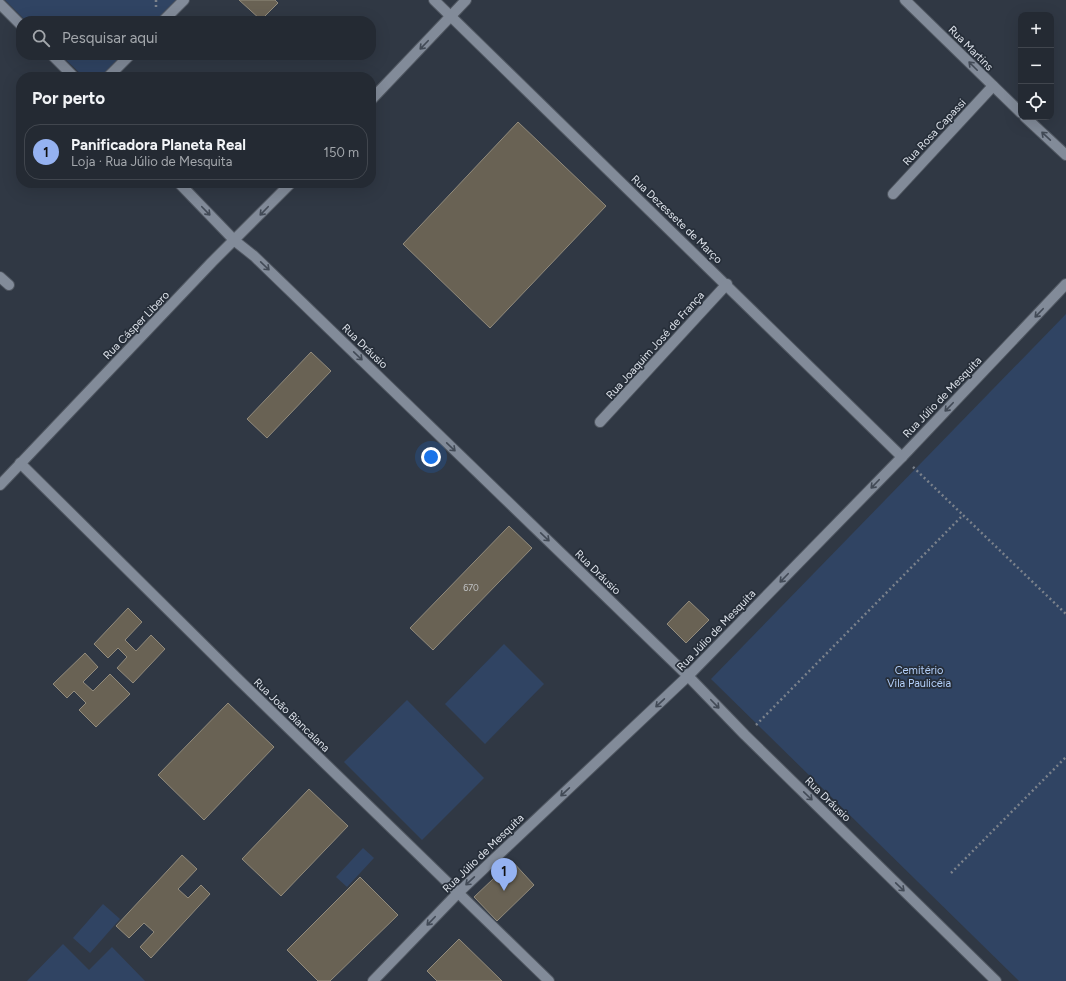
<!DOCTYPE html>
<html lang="pt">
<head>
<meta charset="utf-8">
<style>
	body { margin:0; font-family:Figtree,sans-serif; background:#30363f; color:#f1f3f6 }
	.controls { position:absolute; right:12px; top:12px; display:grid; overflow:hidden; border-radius:8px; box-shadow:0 4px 16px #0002 }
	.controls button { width:36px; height:36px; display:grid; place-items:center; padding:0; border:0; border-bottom:1px solid #41464e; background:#242a33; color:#f1f3f6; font:20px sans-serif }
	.you { position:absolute; left:431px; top:457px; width:14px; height:14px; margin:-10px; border:3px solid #fff; border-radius:50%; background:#1a73e8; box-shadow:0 0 0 6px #1a73e833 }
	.badge { display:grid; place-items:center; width:26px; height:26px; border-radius:50%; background:#95b2f1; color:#111; font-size:13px; font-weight:700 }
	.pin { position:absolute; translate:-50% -33px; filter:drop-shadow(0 1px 2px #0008) }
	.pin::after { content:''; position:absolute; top:21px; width:14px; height:12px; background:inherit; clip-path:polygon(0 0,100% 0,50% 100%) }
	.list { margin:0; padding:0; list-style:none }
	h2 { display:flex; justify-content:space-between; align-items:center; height:52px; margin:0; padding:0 16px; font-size:17px }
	h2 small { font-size:13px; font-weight:400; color:#a3a7ac }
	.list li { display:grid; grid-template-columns:26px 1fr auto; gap:12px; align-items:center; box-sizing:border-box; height:56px; margin:0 8px 8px; padding:0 8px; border:1px solid #41464e; border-radius:16px }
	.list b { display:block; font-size:15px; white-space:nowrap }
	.list p { margin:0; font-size:13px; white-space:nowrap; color:#a3a7ac }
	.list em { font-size:13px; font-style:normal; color:#a3a7ac }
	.icon { flex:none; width:22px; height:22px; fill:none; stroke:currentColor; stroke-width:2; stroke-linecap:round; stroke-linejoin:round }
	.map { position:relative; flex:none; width:1066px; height:981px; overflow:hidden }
	.search { position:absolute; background:#242a33; box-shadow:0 4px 16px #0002; left:16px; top:16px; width:360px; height:44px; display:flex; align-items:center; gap:10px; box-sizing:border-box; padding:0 14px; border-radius:16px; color:#a3a7ac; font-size:15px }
	.panel { position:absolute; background:#242a33; box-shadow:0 4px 16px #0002; left:16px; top:72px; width:360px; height:116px; border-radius:16px }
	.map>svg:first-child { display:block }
	.green { fill:#304463 }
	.building { fill:#696254; stroke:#928b7c }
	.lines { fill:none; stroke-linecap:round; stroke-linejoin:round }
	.minor-casing { stroke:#4f5660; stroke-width:12 }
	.path { stroke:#7b828c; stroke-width:2.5; stroke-dasharray:2 3; stroke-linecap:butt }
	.minor { stroke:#828b99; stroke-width:10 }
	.oneway { stroke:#424a56 }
	.labels { text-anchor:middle; stroke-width:3.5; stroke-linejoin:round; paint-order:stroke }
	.number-label { font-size:9px; fill:#c0c2c4 }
	.street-label { font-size:11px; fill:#dde2ea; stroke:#262e39 }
	.park-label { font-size:11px; fill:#b3cff9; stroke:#262e39 }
</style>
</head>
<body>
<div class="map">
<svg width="1066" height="981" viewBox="0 0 1066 981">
	<rect width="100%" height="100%" fill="#303844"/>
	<g class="green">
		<polygon points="5,0 180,0 158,21 26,21"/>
		<polygon points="61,55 124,55 102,77 84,77"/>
		<polygon points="1066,314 1066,981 1019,981 711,679"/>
		<polygon points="504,644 544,684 485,744 445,704"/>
		<polygon points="407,700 484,778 422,840 344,762"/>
		<polygon points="363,848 374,858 347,887 336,877"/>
		<polygon points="103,904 120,919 90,953 73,938"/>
		<polygon points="63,944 89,970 112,947 145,981 27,981"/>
	</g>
	<g class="building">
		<polygon points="239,0 275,0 278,3 261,20"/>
		<polygon points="518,122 606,206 490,328 403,244"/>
		<polygon points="311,352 331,371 267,438 247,419"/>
		<polygon points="509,526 532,548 433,650 410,628"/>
		<polygon points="689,601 709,620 686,643 667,624"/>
		<polygon points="128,608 142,622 125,640 136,651 151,635 165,649 133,683 117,668 127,657 118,648 108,658 94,644"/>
		<polygon points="85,653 98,667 83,682 93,691 110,674 130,694 96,727 79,710 86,703 74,691 67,698 53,684"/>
		<polygon points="228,703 274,747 204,820 158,775"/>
		<polygon points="309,789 348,826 281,896 242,859"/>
		<polygon points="182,855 197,869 178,889 188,898 201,885 210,894 151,958 140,947 154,932 144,923 129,938 116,926"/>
		<polygon points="512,861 534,885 497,921 474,897"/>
		<polygon points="360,877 398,915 330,981 318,981 287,950"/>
		<polygon points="459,939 502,981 437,981 427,971"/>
	</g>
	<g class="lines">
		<defs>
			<g id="minor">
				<polyline points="434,0 902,457"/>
				<polyline points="905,0 1021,113"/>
				<polyline points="0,4 21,25"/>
				<polyline points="163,21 184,0"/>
				<polyline points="52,55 74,77"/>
				<polyline points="108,77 130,55"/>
				<polyline points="371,100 466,0"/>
				<polyline points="1025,117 1066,155"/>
				<polyline points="179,183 235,241 254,256 688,676 745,735 996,981"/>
				<polyline points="893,194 993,86"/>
				<polyline points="0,277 9,285"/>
				<polyline points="600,422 727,284"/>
				<polyline points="20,463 239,680 549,981"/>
				<polyline points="0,485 212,262 291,183"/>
				<polyline points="373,981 458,893 688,676 902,457 1066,284"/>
			</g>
		</defs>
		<use href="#minor" class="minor-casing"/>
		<g class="path">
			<polyline points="156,0 156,7"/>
			<polyline points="913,467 963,515"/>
			<polyline points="756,725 963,515 1066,614"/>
			<polyline points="951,873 1066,757"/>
		</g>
		<use href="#minor" class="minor"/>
	</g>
	<defs><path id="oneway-shaft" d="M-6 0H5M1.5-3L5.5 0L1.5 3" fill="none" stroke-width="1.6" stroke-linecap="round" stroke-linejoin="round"/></defs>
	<g class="oneway">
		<use href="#oneway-shaft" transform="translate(424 45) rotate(134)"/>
		<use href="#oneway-shaft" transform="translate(973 66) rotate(-135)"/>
		<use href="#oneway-shaft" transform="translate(1046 136) rotate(-137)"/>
		<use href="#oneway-shaft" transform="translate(206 211) rotate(46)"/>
		<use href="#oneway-shaft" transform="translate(264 211) rotate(134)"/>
		<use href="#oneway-shaft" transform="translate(265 266) rotate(44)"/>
		<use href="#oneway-shaft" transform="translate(1039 313) rotate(134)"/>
		<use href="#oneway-shaft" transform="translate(358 356) rotate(44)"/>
		<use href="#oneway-shaft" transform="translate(949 407) rotate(134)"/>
		<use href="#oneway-shaft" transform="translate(451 447) rotate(44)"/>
		<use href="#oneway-shaft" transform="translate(875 484) rotate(134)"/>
		<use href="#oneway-shaft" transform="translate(545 537) rotate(44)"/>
		<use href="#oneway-shaft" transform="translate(784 578) rotate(134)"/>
		<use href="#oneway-shaft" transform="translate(660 703) rotate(137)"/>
		<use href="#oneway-shaft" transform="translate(715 704) rotate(46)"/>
		<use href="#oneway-shaft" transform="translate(565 792) rotate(137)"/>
		<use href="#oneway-shaft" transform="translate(808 796) rotate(44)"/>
		<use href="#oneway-shaft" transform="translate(470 881) rotate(137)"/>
		<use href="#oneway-shaft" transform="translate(900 887) rotate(44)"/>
		<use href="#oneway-shaft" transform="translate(431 921) rotate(134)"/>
	</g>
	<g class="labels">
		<g class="number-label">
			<text x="471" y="591">670</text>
		</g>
		<g class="street-label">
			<text transform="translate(971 48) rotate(45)" y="4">Rua Martins</text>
			<text transform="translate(934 132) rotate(-47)" y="4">Rua Rosa Capassi</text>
			<text transform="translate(677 219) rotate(44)" y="4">Rua Dezessete de Março</text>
			<text transform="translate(136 325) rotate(-46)" y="4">Rua Cásper Libero</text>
			<text transform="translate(655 345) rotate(-48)" y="4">Rua Joaquim José de França</text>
			<text transform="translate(365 346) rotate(44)" y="4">Rua Dráusio</text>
			<text transform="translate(942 397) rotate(-46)" y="4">Rua Júlio de Mesquita</text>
			<text transform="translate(598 572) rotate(44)" y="4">Rua Dráusio</text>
			<text transform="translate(716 630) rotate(-46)" y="4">Rua Júlio de Mesquita</text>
			<text transform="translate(292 715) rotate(44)" y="4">Rua João Biancalana</text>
			<text transform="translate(828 799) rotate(44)" y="4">Rua Dráusio</text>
			<text transform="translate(483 853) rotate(-44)" y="4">Rua Júlio de Mesquita</text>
		</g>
		<g class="park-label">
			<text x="919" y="674">Cemitério<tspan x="919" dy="13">Vila Paulicéia</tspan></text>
		</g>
	</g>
</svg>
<div class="controls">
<button>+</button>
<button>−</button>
<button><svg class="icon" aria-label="locate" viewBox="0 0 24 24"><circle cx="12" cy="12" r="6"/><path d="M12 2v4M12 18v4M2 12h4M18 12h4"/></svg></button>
</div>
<div class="you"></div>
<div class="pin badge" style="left:504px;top:891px">1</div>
<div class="search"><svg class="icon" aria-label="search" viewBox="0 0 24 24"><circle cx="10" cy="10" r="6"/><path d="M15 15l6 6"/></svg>Pesquisar aqui</div>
<section class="panel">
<h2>Por perto<small></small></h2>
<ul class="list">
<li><span class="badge">1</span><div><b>Panificadora Planeta Real</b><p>Loja · Rua Júlio de Mesquita</p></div><em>150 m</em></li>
</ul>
</section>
</div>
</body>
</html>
